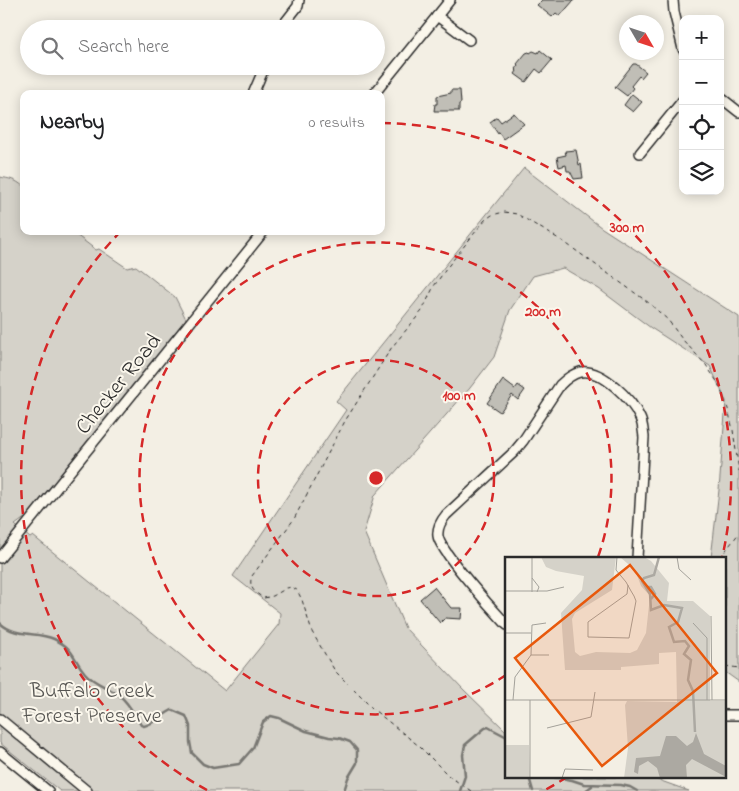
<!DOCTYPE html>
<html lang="en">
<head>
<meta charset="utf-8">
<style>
	body { margin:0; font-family:"Indie Flower",sans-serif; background:#f6f6f6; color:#202124 }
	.controls { position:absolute; right:15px; top:15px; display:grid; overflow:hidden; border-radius:10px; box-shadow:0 2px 12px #0003 }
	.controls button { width:45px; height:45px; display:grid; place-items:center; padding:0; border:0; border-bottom:1px solid #e0e0e0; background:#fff; color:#202124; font:25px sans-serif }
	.compass { position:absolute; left:619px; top:15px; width:45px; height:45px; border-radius:50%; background:#fff; box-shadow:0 2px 12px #0003; rotate:129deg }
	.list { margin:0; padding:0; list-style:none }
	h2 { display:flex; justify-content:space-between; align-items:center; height:65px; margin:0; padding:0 20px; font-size:21px }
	h2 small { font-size:16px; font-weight:400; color:#757577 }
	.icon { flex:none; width:28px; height:28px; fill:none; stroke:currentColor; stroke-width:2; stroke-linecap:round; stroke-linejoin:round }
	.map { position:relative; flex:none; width:739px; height:791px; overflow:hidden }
	.search { position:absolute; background:#fff; box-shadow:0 2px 12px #0003; left:20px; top:20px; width:365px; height:55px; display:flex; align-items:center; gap:12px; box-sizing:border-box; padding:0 18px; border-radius:28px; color:#757577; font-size:19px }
	.panel { position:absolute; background:#fff; box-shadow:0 2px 12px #0003; left:20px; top:90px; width:365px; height:145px; border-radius:10px }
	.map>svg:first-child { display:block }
	.green { fill:#d5d2c9; stroke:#807e7a }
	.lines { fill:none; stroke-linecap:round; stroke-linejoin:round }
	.stream { stroke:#787772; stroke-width:2.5 }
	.building { fill:#c0beb6; stroke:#2b2b2b }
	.minor-casing { stroke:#2b2b2b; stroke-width:12 }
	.path { stroke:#2b2b2b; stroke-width:1; stroke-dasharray:4 4; stroke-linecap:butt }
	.minor { stroke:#fbf7ec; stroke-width:9 }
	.ring { fill:none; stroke:#d62828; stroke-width:2.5; stroke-dasharray:9 6 }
	.labels { text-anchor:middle; stroke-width:4; stroke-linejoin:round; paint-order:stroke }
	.street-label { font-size:22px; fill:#2b2b2b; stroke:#fbf7ec }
	.park-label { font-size:22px; fill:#565552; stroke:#fbf7ec }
	.inset-river { fill:none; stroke:#aca9a2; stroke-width:2.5 }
	.inset-road { fill:none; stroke:#a3a19a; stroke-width:1 }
	.view { fill:#e8590c; fill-opacity:0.15; stroke:#e8590c; stroke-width:2.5 }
	.inset-edge { fill:none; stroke:#2b2b2b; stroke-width:2.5 }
	.centre { fill:#d62828; stroke:#fbf7ec; stroke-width:2.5 }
	.ring-label { font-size:15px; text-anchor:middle; font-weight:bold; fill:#d62828; stroke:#fbf7ec; stroke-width:4; stroke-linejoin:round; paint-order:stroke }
</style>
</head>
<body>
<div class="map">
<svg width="739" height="791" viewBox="0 0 739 791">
	<rect width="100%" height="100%" fill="#f3efe4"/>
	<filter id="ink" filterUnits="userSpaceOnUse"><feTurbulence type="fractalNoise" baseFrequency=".02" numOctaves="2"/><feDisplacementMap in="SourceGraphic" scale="10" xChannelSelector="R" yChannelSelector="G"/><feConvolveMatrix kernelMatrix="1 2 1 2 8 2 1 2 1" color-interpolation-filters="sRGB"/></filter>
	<g filter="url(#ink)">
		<path class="green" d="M 524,168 L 602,228 L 739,317 L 739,682 L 725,672 L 725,558 L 711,558 L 719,490 L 726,401 L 710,366 L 651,328 L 599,289 L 563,268 L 533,276 L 510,310 L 494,357 L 470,388 L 375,495 L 364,532 L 405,628 L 463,689 L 506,731 L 507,777 L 650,777 L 689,791 L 60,791 L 0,743 L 0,177 C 10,179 15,179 24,187 L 24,231 L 71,231 L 96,250 L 99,249 L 127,268 L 136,266 L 175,297 L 186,319 L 26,517 L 15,525 L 30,538 L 33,536 L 225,691 L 279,624 L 280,613 L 233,576 L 346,410 L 336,401 Z"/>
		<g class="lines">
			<g class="stream">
				<path d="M 0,623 C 16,638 36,631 54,639 C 75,649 72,658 85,673 C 93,683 110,688 120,696 C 129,703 135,716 141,725 L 144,726 C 154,724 162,715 172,710 L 186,716 L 190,726 L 190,742 L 192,753 L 203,764 L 213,768 L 239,764 L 253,748 L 263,722 L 271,716 L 279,718 L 306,731 L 329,737 L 339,738 L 350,742 L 357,750 L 357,763 L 348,778 L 344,791"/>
				<polyline points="529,777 533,791"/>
				<polyline points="553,777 572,780 584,784 621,785 630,787 637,791"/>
				<polyline points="460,791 465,776 463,755 465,745 485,728 488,727 507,737"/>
				<polyline points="585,791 592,786"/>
			</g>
		</g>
		<g class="building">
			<polygon points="542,0 574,0 560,16 556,13 552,17 537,5"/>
			<polygon points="540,50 552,60 541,73 536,69 526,82 515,74 517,71 515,69 518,65 517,64 526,53 529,52 530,53 533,51 538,53"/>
			<polygon points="633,64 636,64 646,72 641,78 639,76 631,86 633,88 627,96 615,87"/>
			<polygon points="451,90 460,90 461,103 459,104 459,111 434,111 435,104 437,104 437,96 451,93"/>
			<polygon points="632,94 642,102 633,112 624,105"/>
			<polygon points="514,113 524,124 503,139 499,133 498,134 490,122 497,117 501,122"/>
			<polygon points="576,150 579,165 581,164 583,178 574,179 570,171 567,171 566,165 559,167 557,157 566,155 565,151"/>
			<polygon points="503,380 515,389 518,385 525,390 518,400 512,395 500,412 487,403"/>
			<polygon points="434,587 451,608 462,608 461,619 445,618 440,623 420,599"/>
		</g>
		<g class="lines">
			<defs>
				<g id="minor">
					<polyline points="673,0 674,12 683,49"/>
					<polyline points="437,16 469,40"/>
					<polyline points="280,29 298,6 299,0"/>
					<polyline points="253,94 265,66"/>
					<polyline points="374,94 450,0"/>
					<polyline points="720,97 739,112"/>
					<polyline points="640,153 683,100"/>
					<polyline points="0,558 264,231"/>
					<path d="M 507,625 C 494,611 439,550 438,536 C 437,528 441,521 446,515 L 514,452 L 523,441 L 560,385 C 566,379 572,374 580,372 C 602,368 632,400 640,418 C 643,424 643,431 644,437 L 637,558"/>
					<polyline points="725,715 739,715"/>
					<polyline points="0,719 87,791"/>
					<polyline points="0,752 48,791"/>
				</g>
			</defs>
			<use href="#minor" class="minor-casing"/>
			<g class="path">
				<polyline points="720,558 739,533"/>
				<polyline points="725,666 739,668"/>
				<path d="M 471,791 L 449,776 L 419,746 L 374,710 L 335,671 L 312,632 L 302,600 L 297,590 L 291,587 L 287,588 L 273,596 L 264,598 C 254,593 248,586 252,576 L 294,519 L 345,421 L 392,347 L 422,311 L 434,286 L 449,265 L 485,220 L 492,215 L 504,212 L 517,214 L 564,242 L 649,303 L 668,320 L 682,339 L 706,365 L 718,383 L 728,409 L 733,430 L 739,471"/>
			</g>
			<use href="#minor" class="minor"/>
		</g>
	</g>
	<g class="ring">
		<circle cx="376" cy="478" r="118"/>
		<path d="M506 675A236 236 0 1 1 598 557"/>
		<path d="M567 777A355 355 0 0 1 545 790M207 790A355 355 0 0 1 121 231M382 123A355 355 0 0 1 722 558"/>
	</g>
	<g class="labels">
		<g class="street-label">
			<text transform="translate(117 383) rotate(-51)" y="8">Checker Road</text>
		</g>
		<g class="park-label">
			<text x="92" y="697">Buffalo Creek<tspan x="92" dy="25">Forest Preserve</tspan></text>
		</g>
	</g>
	<g transform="translate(505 557)">
		<rect width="221" height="221" fill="#f3efe4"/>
		<path d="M 36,0 L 111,0 L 107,33 L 70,56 L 67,62 L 70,95 L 75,99 L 91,95 L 125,96 L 132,93 L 141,76 L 145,39 L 136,29 L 130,13 L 115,0 L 139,0 L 146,4 L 164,26 L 162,44 L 188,44 L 205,59 L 205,144 L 221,144 L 221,221 L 119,221 L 123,191 L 120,148 L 122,144 L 172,145 L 171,95 L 154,96 L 154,107 L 116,110 L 116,113 L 60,113 L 56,56 L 77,33 L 79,19 L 51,14 L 41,10 ZM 0,188 L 24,188 L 25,221 L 0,221 Z" fill="#d5d2c9"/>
		<path d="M 191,176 L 199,197 L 221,209 L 221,220 L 187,202 L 181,208 L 182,221 L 155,221 L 152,211 L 143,204 L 134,209 L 133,217 L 129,215 L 131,201 L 155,199 L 161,179 L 171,179 L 182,189 L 188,185 Z" fill="#aca9a2"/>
		<path class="inset-river" d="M 154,0 L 149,18 L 139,21 L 137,24 L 145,37 L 146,53 L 159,48 L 177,51 L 173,65 L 164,70 L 169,85 L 180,84 L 184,89 L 179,97 L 186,103 L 183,123 L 188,134 L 190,175M 142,30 L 146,30 L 150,37 L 146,42"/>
		<path class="inset-road" d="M 112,0 L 111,13 L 121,25 L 126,34 L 129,39 L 131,44 L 124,81 L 83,80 L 83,65 L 122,37 L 123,28M 172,0 L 174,12 L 186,23M 27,21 L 34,30 L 32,35M 0,34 L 42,34 L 59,30M 27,35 L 27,0M 206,59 L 207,143M 188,66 L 202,81 L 202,143M 0,76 L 26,76M 26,98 L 44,98M 0,143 L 222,143M 8,143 L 10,120 L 26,98 L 27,68 L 41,66M 25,143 L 25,221M 42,171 L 86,160 L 90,135M 57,221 L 60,212 L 88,213"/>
		<path class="view" d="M 125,8 L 212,116 L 97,209 L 10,101 Z"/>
		<rect width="221" height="221" class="inset-edge"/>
	</g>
	<circle cx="376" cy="478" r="8" class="centre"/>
	<g class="ring-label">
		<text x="627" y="232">300 m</text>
		<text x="543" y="316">200 m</text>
		<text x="459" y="400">100 m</text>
	</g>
</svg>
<div class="controls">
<button>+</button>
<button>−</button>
<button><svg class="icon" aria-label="locate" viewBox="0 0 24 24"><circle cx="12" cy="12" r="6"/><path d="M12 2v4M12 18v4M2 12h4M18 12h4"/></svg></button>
<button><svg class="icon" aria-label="layers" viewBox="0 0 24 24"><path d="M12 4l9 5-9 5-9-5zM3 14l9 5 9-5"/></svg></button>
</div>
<svg class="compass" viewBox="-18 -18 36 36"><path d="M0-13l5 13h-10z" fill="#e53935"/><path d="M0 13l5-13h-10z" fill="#757577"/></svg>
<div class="search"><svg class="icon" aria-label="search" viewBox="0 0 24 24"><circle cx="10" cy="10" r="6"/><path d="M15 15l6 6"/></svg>Search here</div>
<section class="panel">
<h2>Nearby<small>0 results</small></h2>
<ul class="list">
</ul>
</section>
</div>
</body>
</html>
